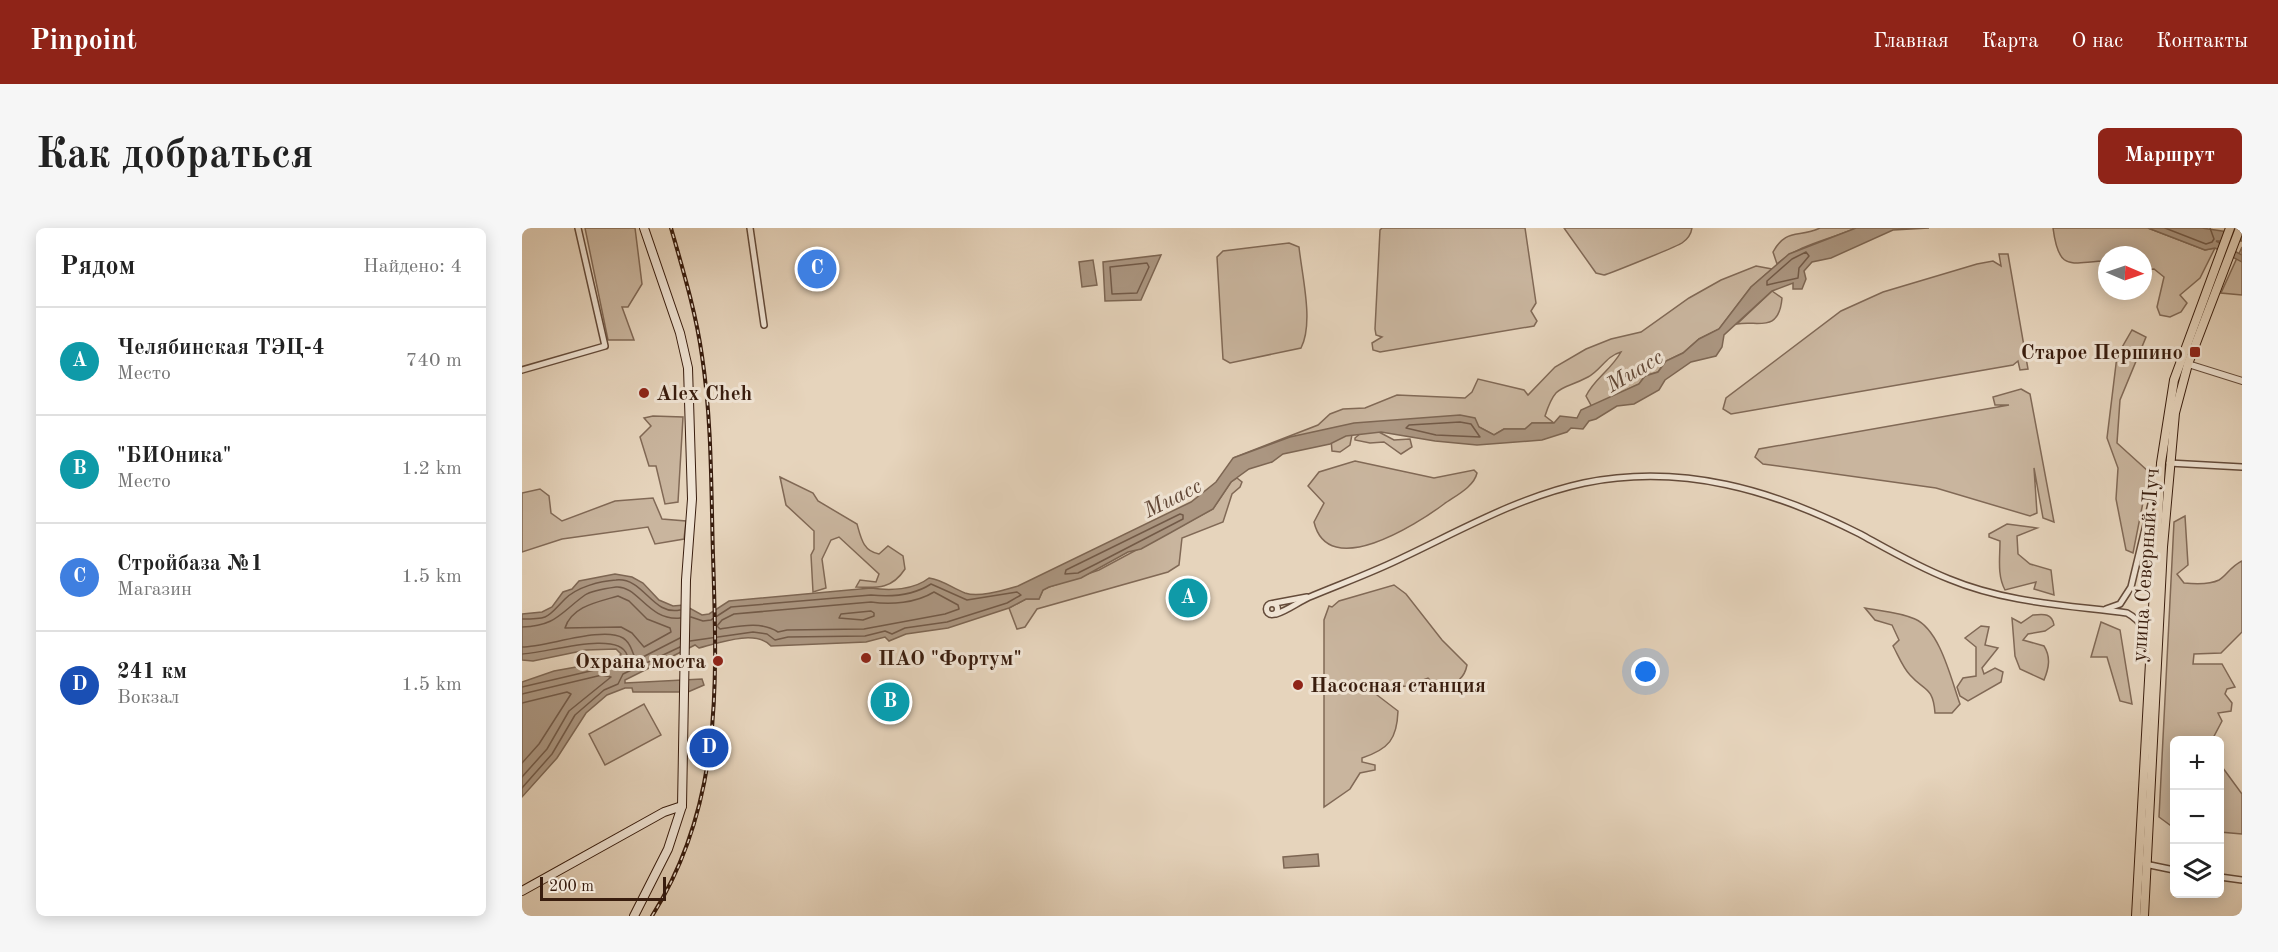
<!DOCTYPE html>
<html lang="ru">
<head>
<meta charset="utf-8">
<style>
	body { margin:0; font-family:"Old Standard TT",serif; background:#f6f6f6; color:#222 }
	.controls { position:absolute; right:18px; bottom:18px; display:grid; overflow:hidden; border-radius:9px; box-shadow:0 3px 15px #0003 }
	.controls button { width:54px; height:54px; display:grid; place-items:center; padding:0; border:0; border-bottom:2px solid #e0e0e0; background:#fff; color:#222; font:30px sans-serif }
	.compass { position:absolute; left:1576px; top:18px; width:54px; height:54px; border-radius:50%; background:#fff; box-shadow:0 3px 15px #0003; rotate:92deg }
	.scale { position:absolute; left:18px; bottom:15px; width:126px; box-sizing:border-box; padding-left:6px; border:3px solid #391d0e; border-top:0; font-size:16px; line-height:21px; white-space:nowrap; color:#391d0e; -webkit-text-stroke:4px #efe3d3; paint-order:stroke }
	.you { position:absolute; left:1124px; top:444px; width:21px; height:21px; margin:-15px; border:4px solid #fff; border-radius:50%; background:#1a73e8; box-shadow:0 0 0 9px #1a73e833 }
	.badge { display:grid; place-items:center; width:39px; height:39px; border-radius:50%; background:#8f2418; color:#fff; font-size:20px; font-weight:700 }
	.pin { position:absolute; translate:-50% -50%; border:3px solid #fff; box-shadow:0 2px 6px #0006 }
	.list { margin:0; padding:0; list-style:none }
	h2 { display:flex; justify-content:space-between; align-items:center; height:78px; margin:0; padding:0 24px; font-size:26px }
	h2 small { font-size:20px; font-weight:400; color:#767676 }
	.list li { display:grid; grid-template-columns:39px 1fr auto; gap:18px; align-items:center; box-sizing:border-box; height:108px; padding:0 24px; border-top:2px solid #e0e0e0 }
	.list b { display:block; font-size:22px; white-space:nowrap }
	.list p { margin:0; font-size:20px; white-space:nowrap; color:#767676 }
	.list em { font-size:20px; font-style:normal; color:#767676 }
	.icon { flex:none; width:33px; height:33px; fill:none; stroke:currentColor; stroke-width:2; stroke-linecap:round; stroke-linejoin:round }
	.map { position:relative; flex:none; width:1720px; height:688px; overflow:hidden; border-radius:9px }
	header { display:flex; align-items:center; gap:36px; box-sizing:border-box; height:84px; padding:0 30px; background:#8f2418; color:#fff }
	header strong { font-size:28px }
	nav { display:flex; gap:33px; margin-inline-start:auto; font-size:21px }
	.intro { display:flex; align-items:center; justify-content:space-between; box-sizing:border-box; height:144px; padding:0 36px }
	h1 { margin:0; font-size:42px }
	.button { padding:15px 27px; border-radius:9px; background:#8f2418; color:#fff; font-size:21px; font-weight:700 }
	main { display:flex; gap:36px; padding:0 36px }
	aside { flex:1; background:#fff; border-radius:9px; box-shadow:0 3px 15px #0003 }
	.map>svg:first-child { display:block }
	.green { fill:#c9b59e; stroke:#816956; stroke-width:1.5 }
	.water { fill:#ab9681; stroke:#7d6653; stroke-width:1.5 }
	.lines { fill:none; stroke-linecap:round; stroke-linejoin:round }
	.shore { stroke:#725a48; stroke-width:1.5 }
	.minor-casing { stroke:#644b3a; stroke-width:8 }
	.tertiary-casing { stroke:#644b3a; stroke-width:8 }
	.secondary-casing { stroke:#391d0e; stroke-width:10 }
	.primary-casing { stroke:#391d0e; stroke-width:10 }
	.minor { stroke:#efe3d3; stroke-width:5 }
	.tertiary { stroke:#efe3d3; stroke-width:6 }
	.secondary { stroke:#efe3d3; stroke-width:8 }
	.primary { stroke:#e6d4bc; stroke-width:8 }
	.rail-casing { stroke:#391d0e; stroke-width:4 }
	.rail { stroke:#efe3d3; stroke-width:1.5; stroke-dasharray:4.5; stroke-linecap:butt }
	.poi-dot { fill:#8f2418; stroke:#efe3d3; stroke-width:2 }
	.labels { text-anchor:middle; stroke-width:6; stroke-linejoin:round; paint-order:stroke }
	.poi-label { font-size:21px; font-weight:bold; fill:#391d0e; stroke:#efe3d3; text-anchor:start }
	.street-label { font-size:21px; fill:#391d0e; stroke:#efe3d3 }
	.water-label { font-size:22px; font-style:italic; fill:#614736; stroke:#efe3d3 }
</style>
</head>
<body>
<header>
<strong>Pinpoint</strong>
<nav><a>Главная</a><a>Карта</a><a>О нас</a><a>Контакты</a></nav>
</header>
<div class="intro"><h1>Как добраться</h1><a class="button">Маршрут</a></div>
<main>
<aside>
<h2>Рядом<small>Найдено: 4</small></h2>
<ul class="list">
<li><span class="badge" style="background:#0f9aa8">A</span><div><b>Челябинская ТЭЦ-4</b><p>Место</p></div><em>740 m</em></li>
<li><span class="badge" style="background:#0f9aa8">B</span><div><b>&quot;БИОника&quot;</b><p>Место</p></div><em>1.2 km</em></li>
<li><span class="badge" style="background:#3f7fe0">C</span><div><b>Стройбаза №1</b><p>Магазин</p></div><em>1.5 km</em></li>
<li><span class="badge" style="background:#1a4fb4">D</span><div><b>241 км</b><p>Вокзал</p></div><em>1.5 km</em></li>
</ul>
</aside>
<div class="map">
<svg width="1720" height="688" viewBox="0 0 1720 688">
	<rect width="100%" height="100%" fill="#e6d4bc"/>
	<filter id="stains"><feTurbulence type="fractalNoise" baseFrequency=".00333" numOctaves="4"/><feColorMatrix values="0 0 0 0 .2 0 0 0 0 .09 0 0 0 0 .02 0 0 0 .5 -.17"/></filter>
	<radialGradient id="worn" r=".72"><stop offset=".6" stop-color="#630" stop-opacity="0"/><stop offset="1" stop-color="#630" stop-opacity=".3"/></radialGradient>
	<g class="green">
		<polygon points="63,0 113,0 120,56 106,79 100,79 112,112 86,112"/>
		<polygon points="860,0 1003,0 1014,75 1009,83 1015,93 1012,98 858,124 851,122 850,115 860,109 854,107 853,101 858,2"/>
		<path d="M 1042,0 L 1170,0 C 1169,7 1166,11 1160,15 C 1156,18 1087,46 1082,47 L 1074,45 Z"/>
		<path d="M 1298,0 L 1334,0 C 1307,12 1278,16 1255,36 L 1251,24 C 1264,0 1276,10 1298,0 Z"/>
		<path d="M 1531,0 L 1626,0 L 1683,22 L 1693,20 L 1678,50 L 1658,67 L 1665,75 L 1659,84 L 1648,89 L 1638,87 L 1635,79 L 1642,49 L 1632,41 L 1621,42 L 1621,27 L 1585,27 L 1585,33 C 1550,33 1537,47 1531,0 Z"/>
		<path d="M 767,15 L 777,19 C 780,48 792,95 779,120 L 708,135 L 701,131 L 695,29 L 701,23 Z"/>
		<polygon points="1720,19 1720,67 1699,65"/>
		<polygon points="1477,26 1486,26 1506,141 1498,142 1496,133 1491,137 1209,186 1201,181 1204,170 1319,83 1361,64 1455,36 1471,33 1479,38"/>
		<path d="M 1234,38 L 1250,41 L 1229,59 L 1197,101 L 1177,111 L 1161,125 L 1144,133 L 1136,144 L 1123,148 L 1117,156 L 1070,179 L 1064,168 C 1072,151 1089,142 1099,124 C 1084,128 1079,142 1066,149 C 1040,163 1034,154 1023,188 L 1032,195 L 1010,195 L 1003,201 L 982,201 L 972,207 L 957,199 L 832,196 L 828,217 L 818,224 L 810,223 L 809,211 L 768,209 L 711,230 L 796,197 L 808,186 L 821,181 L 843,180 L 875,167 L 943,170 L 950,164 L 956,151 L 1002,162 L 1006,167 L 1033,139 L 1064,121 L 1089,111 L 1119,104 L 1167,70 L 1199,52 Z"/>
		<path d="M 1250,63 L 1260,70 C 1257,106 1235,92 1215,96 Z"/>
		<polygon points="1610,102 1624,109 1598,172 1595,215 1627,244 1611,325 1604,322 1594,271 1596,240 1585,210 1595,128"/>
		<polygon points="1499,161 1508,166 1532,294 1521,290 1512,240 1515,285 1508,288 1414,260 1241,236 1233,229 1237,221 1487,177 1473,177 1471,169"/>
		<polygon points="131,188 161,189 156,274 143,276 134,238 127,238 118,209 129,198 122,190"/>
		<polygon points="855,203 872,212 888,211 890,219 879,226 862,214 848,215 833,212 833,210 839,205"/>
		<path d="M 833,233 L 912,250 L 952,242 L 955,245 C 952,259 933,268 922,276 C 894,297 806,353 792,294 L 802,275 L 786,258 L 797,244 Z"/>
		<path d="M 258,249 L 291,265 L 296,273 L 335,296 C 339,310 341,323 357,326 L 366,318 L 381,328 L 383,341 C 370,361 356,360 334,359 L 338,352 L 354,354 L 357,346 L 317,309 L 309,312 L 300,331 L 304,360 L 291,364 L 289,327 L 292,321 L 292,303 L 264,277 Z"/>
		<polygon points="715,250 720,254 718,259 710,266 701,294 660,310 657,337 646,344 515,381 503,399 495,401 487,380 504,371 517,371 521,362 527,359 577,342 691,281 709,254"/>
		<polygon points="18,261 27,268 29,285 40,293 93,273 131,270 140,291 164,293 162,311 133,316 126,299 40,311 0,324 0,265"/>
		<path d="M 1663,288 L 1666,337 L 1655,346 L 1662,355 C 1672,356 1687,357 1697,352 C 1704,348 1708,339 1720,333 L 1720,404 L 1699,425 L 1672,426 L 1671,436 L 1700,436 L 1713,459 L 1705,461 L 1703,466 L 1710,475 L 1709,483 L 1696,485 L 1700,493 L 1690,512 L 1652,512 L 1652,600 L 1637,589 L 1652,294 Z"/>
		<path d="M 1485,296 L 1515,300 L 1495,308 L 1496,326 L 1508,336 L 1529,342 L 1532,367 L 1512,361 L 1514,354 L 1483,362 C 1475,347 1478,330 1478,313 L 1467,309 L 1467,306 Z"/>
		<path d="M 872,357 L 884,366 L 920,412 L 945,437 C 942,453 932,455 918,461 L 906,450 L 885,458 L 861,460 L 855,467 L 876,483 C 875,511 867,521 840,530 L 840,534 L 853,537 L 853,542 L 838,545 L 828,561 L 802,579 L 802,392 L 807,378 L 810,379 L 817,373 Z"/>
		<path d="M 1343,380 C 1359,383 1378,384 1393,391 C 1418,402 1429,451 1438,476 L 1430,485 L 1413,485 C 1411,458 1402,463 1388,447 C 1381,440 1376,427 1371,418 L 1377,412 L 1370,397 L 1353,392 Z"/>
		<path d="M 1511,387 C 1522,386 1530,385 1532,397 L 1523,403 L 1506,406 L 1501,412 L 1522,418 C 1529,429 1527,440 1522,452 L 1498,441 L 1493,428 L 1490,390 L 1499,395 Z"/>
		<polygon points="1579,394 1598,402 1610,476 1598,473 1585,429 1569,429"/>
		<polygon points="1459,398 1467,399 1463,417 1476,420 1460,440 1462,446 1473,440 1481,444 1479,454 1446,473 1438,468 1435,459 1441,450 1454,448 1454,419 1443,410"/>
		<polygon points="122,476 139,507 83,537 67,506"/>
		<polygon points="1698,536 1720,566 1720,606 1698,604"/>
	</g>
	<g class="water">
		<path d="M 1334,0 L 1407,0 L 1371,2 L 1309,30 L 1290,34 L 1282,43 L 1284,51 L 1280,61 L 1271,61 L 1271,55 L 1250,63 L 1202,107 L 1200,119 L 1194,128 L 1169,134 L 1143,152 L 1137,162 L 1112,176 L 1095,178 L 1074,191 L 1067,193 L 1061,201 L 1049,200 L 1045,204 L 1020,212 L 955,217 L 913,213 L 859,204 L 824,208 L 808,216 L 761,226 L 750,234 L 727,241 L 709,254 L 691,281 L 648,305 L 619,321 L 606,324 L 559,350 L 527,359 L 521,362 L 517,371 L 504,371 L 487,380 L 426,400 L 384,406 L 367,413 L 363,409 L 344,414 L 249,418 C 234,401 196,415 177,420 L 173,417 L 103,452 L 103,455 L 180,451 L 182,457 L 166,464 L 111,464 L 110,460 L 103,460 L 85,467 L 64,485 L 35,530 L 0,569 L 0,454 L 32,443 L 93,432 L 99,426 L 94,421 L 64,422 L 11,433 L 0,432 L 0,386 L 20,384 L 30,379 L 41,364 L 50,361 L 57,353 L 93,346 L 110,349 L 121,355 L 137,372 L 151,378 L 162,377 L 180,387 L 187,386 L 207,373 L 349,360 C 368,363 392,362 407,350 C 421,352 430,360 443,365 C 457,370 482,362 496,358 L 669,274 L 694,254 L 711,230 L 768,209 L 832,195 L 938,187 L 953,190 L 957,199 L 972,207 L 982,201 L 1003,201 L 1010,195 L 1032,195 L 1038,188 L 1055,190 L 1059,182 L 1117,156 L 1123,148 L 1136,144 L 1144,133 L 1161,125 L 1177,111 L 1197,101 L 1229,59 L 1267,26 Z"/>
		<polygon points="1626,0 1680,0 1720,6 1720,13 1694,13 1720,27 1720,34 1693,20 1683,22"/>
		<polygon points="639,27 619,72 583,73 581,34"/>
		<polygon points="571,32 575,57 560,59 557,34"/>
		<polygon points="796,626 797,638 762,640 761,629"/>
	</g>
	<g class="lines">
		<g class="shore">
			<polyline points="1643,0 1684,16 1690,14 1692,11 1688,0"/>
			<polygon points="1284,24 1287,28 1277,40 1276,50 1245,57 1245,53 1270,31"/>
			<polygon points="625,35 627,39 615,65 590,66 588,39"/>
			<polygon points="938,194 949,196 958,209 914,207 884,200 887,197"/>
			<polygon points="658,286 661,287 661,291 574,336 556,345 543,346 544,342"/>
			<path d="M 412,364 L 436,377 L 437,381 L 423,386 L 342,401 L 265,402 L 256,404 C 239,393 218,398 198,401 L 195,398 L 200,392 L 212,386 L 349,374 C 369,377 394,375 412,364 Z"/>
			<path d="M 96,368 L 107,373 L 125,391 L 148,400 L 149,404 L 122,419 L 110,405 L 99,399 L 43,400 C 50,378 76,374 96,368 Z"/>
			<polygon points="349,383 352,385 352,388 341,392 317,390 319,386"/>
			<path d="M 0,391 C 29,391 25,389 43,371 C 55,359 78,353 94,352 C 122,349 130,388 158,382"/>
			<path d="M 0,399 C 34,398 38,385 63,367 C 69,363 87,360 94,359 C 116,357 126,393 158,390"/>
			<path d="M 168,413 L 231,404 L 245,406 L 253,412 L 266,409 L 343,408 L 363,403 L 370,406 L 383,400 L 425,394 L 485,375 L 499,367 L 495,364 L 445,372 L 409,356 C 392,367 369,369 349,367 L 209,379 L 189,392 L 181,393 L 169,389"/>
			<path d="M 0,419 C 24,419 81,398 101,410 C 111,416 109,426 115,432 L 158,410"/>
			<path d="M 0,426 C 21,426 97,401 105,427 L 94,437 L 0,459"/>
			<polyline points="0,466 80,447 89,449 47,483 25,521 0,549"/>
			<polyline points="0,475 45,464 49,466 17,516 0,535"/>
			<polyline points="0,560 30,526 53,487 82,462 96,456 101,446 158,419"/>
		</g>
		<defs>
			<g id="minor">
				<polyline points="228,0 242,97"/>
				<polyline points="0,142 83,118 56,0"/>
				<polyline points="1647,235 1720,239"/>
				<polyline points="753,375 785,369"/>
				<circle cx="750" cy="381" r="5.5"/>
				<polyline points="1584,381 1598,376 1609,359 1635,251"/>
				<path d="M 754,386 C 767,382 777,373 790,368 C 821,355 852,344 882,329 C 941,301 997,269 1062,255 C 1160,235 1251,262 1338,306 C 1367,322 1396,339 1427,351 C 1485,375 1544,377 1605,385 C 1624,395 1623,409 1625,428"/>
				<polyline points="1623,636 1652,642"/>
				<polyline points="1698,649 1720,652"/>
			</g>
			<polyline id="tertiary" points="1666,136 1720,153"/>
			<g id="secondary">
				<polyline points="0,663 142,584 160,578"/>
				<polyline points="112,688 146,621 160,578 164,352 170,271 166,140 158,105 122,0"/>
			</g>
			<g id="primary">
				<polyline points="1614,688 1639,235 1652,152 1708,0"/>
				<polyline points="1622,688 1641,319 1653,185 1666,136 1718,0"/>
			</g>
		</defs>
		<use href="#minor" class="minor-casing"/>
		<use href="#tertiary" class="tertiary-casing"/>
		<use href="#secondary" class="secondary-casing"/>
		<use href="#primary" class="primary-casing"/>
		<use href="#minor" class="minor"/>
		<use href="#tertiary" class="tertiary"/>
		<use href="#secondary" class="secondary"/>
		<use href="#primary" class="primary"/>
		<defs>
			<path id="rail" d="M 130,688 C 201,576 195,454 191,327 C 189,261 190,194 180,128 C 174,85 161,42 149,0"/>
		</defs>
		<use href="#rail" class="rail-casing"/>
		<use href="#rail" class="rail"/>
	</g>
	<g class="poi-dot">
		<rect x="1667" y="118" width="12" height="12" rx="3"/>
		<circle cx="122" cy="165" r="6"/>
		<circle cx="344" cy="430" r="6"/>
		<circle cx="196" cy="433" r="6"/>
		<circle cx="776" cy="457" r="6"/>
	</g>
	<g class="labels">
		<g class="poi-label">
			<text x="1661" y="131" text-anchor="end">Старое Першино</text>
			<text x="134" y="172">Alex Cheh</text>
			<text x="356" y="437">ПАО "Фортум"</text>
			<text x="184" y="440" text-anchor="end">Охрана моста</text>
			<text x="788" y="464">Насосная станция</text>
		</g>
		<g class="street-label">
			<text transform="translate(1623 337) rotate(-86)" y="7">улица Северный Луч</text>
		</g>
		<g class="water-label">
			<text transform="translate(1112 142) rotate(-31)" y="8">Миасс</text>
			<text transform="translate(650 269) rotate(-27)" y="8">Миасс</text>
		</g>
	</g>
	<rect width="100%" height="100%" filter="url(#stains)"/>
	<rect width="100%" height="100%" fill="url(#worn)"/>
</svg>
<div class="controls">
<button>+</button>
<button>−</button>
<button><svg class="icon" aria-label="layers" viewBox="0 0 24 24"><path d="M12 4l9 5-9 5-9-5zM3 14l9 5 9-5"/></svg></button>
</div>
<svg class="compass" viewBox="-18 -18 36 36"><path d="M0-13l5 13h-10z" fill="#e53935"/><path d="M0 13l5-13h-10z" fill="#767676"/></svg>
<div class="scale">200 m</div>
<div class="you"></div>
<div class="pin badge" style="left:666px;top:370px;background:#0f9aa8">A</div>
<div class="pin badge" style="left:368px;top:474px;background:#0f9aa8">B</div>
<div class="pin badge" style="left:295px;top:41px;background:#3f7fe0">C</div>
<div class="pin badge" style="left:187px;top:520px;background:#1a4fb4">D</div>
</div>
</main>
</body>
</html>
